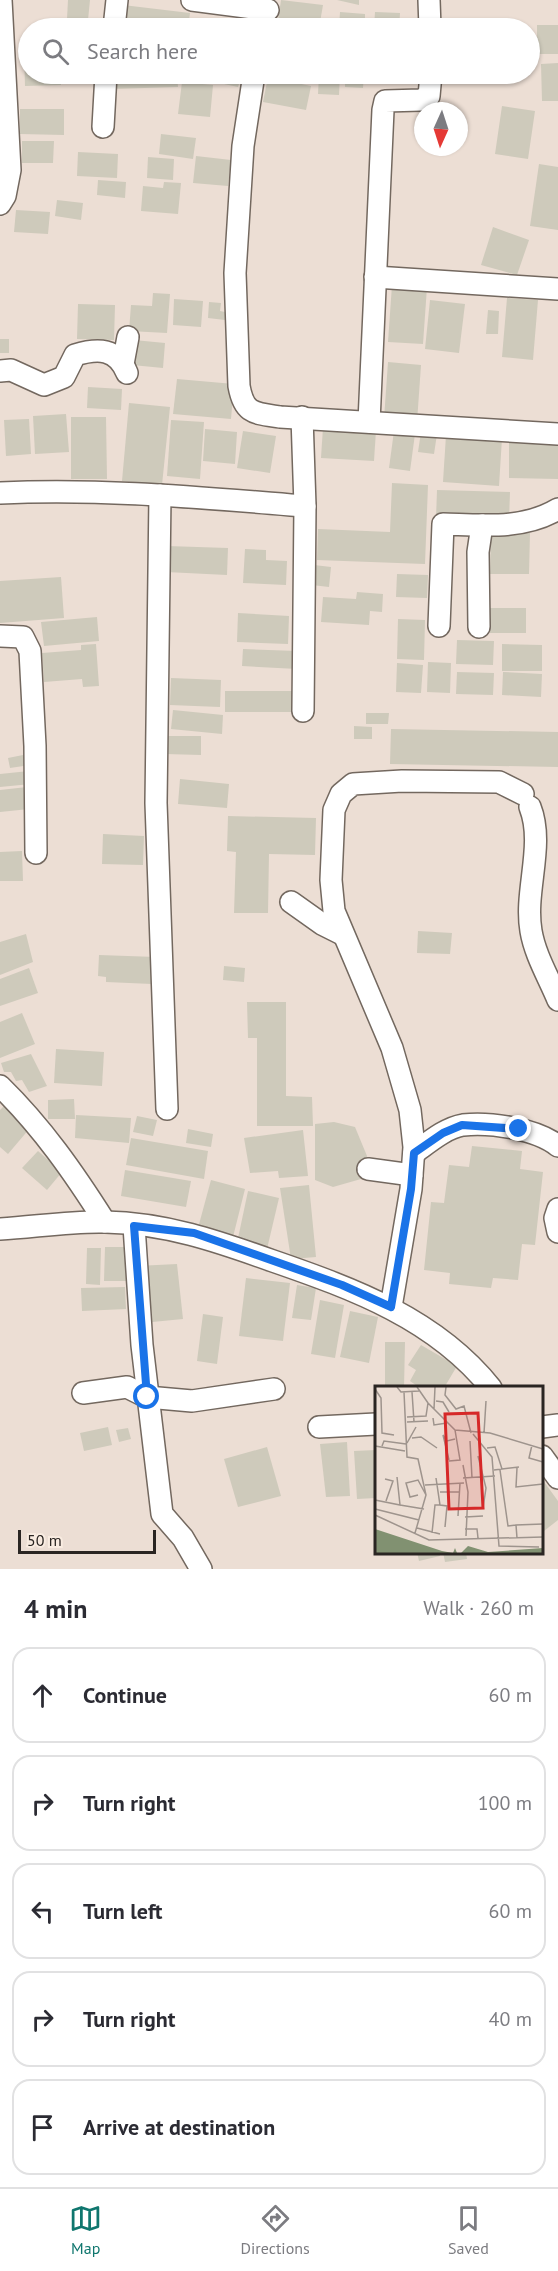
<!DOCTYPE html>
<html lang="en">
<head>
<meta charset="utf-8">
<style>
	body { margin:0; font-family:"PT Sans",sans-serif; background:#f2f2f3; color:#2b2b33 }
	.compass { position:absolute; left:414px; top:102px; width:54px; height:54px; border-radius:50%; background:#fff; box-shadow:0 2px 4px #0004; rotate:183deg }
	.scale { position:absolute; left:18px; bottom:15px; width:138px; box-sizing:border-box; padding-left:6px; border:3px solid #2a2522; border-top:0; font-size:16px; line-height:21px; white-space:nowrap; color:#2a2522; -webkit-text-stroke:4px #f9ece1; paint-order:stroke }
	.stop { position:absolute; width:18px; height:18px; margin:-14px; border:4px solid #1a73e8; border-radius:50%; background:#fff }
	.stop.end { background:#1a73e8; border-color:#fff; box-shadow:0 2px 6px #0008 }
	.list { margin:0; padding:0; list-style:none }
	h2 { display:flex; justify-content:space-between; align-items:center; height:78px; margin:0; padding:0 24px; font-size:26px }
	h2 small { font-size:20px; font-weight:400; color:#7c7c81 }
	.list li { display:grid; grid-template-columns:39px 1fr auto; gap:18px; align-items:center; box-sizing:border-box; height:96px; margin:0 12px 12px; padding:0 12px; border:2px solid #e1e1e2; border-radius:18px }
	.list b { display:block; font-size:22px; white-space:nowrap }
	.list em { font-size:20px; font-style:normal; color:#7c7c81 }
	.icon { flex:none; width:33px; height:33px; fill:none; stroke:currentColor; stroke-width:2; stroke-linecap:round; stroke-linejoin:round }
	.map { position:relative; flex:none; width:558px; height:1569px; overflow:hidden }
	.search { position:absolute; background:#fff; box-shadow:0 2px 4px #0004; left:18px; right:18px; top:18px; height:66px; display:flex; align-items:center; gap:15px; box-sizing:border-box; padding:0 21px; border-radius:33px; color:#7c7c81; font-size:22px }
	.sheet { height:618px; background:#fff }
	nav { display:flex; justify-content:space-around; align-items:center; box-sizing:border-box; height:84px; border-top:2px solid #e1e1e2; background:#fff; font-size:16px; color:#7c7c81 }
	nav a { display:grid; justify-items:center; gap:3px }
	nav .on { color:#0f766e }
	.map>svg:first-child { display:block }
	.building { fill:#cecabb }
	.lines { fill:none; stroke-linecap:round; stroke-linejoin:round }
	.minor-casing { stroke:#73685f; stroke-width:24 }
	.minor { stroke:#fff; stroke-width:21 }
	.route { stroke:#1a73e8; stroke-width:8 }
	.inset-road { fill:none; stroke:#9e948d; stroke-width:1.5 }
	.view { fill:#d62828; fill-opacity:0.15; stroke:#d62828; stroke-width:3 }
	.inset-edge { fill:none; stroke:#2a2522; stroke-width:3 }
</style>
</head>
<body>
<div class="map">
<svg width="558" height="1569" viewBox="0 0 558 1569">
	<rect width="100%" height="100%" fill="#ecded4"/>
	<g class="building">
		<polygon points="68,0 90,0 88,20 67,19"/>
		<polygon points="281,0 323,5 319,28 277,28"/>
		<polygon points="337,0 359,0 359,5"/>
		<polygon points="123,5 190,13 188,28 120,28"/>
		<polygon points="340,12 365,14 365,28 339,28"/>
		<polygon points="375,12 400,13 399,28 374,28"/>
		<polygon points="194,18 250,22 249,28 193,28"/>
		<rect x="67" y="25" width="23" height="3"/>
		<rect x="537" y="25" width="21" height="29"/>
		<polygon points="24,52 28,52 28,74 60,74 61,85 25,86"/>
		<polygon points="558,63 558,101 542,101 541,64"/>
		<rect x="73" y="74" width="31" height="5"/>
		<polygon points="110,74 177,74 178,87 111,89"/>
		<polygon points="189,74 208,74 207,82 189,80"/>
		<polygon points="212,74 242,74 238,87 210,81"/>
		<polygon points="283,74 315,74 313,81"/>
		<polygon points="319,74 340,74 339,95 318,94"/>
		<polygon points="345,74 364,74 363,88 345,87"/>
		<polygon points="268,77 311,86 306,110 263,102"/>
		<polygon points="182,82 213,85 210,117 178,114"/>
		<polygon points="502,106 535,111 528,159 495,154"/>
		<polygon points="20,109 64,109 64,135 20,134"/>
		<polygon points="161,134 196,138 193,159 159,154"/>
		<polygon points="22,141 54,141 53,163 22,163"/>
		<polygon points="78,152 118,154 117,178 77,176"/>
		<polygon points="196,156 231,160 228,186 193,183"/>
		<polygon points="148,157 174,159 173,180 147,178"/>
		<polygon points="539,164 558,167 558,230 530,226"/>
		<polygon points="98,180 126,182 125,198 97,195"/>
		<polygon points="164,182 181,183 178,214 141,211 143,186 163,188"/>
		<polygon points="57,200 83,203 81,220 55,216"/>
		<polygon points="16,210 50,212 48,234 14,232"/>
		<polygon points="493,227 529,240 517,275 481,265"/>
		<polygon points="392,285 427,287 423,344 388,342"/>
		<polygon points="153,293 170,294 167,333 129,331 131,305 152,306"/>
		<polygon points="507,298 538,300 533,360 502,357"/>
		<polygon points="174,299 203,301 201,327 173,325"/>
		<polygon points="430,300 465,304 459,353 425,349"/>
		<polygon points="209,302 221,303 220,311 225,312 225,320 208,318"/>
		<polygon points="78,304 115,305 114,340 77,339"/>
		<polygon points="488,310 499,311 498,334 486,334"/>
		<rect x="0" y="339" width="9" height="14"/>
		<polygon points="134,340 165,343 163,368 132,365"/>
		<polygon points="388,362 421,365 417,422 384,419"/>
		<polygon points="177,379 234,384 231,419 173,414"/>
		<polygon points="88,387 122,389 121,410 87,408"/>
		<polygon points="129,403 170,407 162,485 122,481"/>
		<polygon points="66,414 69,452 35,454 33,416"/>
		<polygon points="71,417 106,417 107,479 71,479"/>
		<polygon points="29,419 31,454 6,456 4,420"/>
		<polygon points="171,420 204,422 200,479 167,476"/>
		<polygon points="323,427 376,430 374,461 321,458"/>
		<polygon points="205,429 237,432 235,464 203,461"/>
		<polygon points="243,431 276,436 270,473 237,468"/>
		<polygon points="394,431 415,434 410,471 389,468"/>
		<polygon points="421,432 437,434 434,454 418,452"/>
		<polygon points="446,435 502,438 499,486 443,482"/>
		<polygon points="509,443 558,444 558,479 509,478"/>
		<polygon points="392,483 428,485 425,564 317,560 318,529 390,532"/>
		<polygon points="437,490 510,492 509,521 436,519"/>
		<polygon points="491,533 530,533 529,574 490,574"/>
		<polygon points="167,546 228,548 227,575 166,572"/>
		<polygon points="245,549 266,550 266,560 287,561 286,585 243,583"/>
		<polygon points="314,565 331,567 329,587 312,585"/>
		<polygon points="397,574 428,575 427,598 396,597"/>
		<polygon points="61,577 64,618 0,623 0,581"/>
		<polygon points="357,592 383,594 382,612 370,611 369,625 321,622 323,597 356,599"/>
		<rect x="490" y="608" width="36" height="25"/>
		<polygon points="238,613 289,616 288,644 237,642"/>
		<polygon points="97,617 99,641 44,646 41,622"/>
		<polygon points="398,619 425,620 424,660 397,659"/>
		<polygon points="457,640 494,641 493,665 456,664"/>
		<polygon points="96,644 99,686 83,687 82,679 44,682 42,653 81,650 81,645"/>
		<polygon points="502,644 542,645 542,671 502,671"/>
		<polygon points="243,649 297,651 297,669 242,666"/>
		<polygon points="428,662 451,663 450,693 427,692"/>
		<polygon points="397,663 423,665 421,693 396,692"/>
		<polygon points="457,672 494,673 493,695 456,694"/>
		<polygon points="503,672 542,674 541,697 502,695"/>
		<polygon points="171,678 221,680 220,707 170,705"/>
		<polygon points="225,691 296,691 295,712 225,712"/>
		<polygon points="173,710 223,715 222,734 171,729"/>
		<polygon points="366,713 389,713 388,724 366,724"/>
		<polygon points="354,726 372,727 372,739 354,739"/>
		<polygon points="391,729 558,732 558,767 390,764"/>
		<polygon points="165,736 201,736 201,755 165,754"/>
		<polygon points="28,754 30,765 10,768 8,758"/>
		<polygon points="29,771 31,784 0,787 0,774"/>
		<polygon points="180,779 229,784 227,808 178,804"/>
		<polygon points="27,787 29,809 0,812 0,790"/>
		<polygon points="228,816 316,818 315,855 269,854 268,913 234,913 236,852 227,851"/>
		<polygon points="103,834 144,836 143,865 102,864"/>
		<polygon points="22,851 23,881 0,881 0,852"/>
		<polygon points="418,931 452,933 450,954 417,953"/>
		<polygon points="26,934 33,962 0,975 0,942"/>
		<polygon points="99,955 156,957 152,984 106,982 106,977 98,976"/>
		<polygon points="224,966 245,968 244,982 223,980"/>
		<polygon points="29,968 38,993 0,1006 0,979"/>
		<polygon points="247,1002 286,1002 286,1096 312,1097 313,1126 257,1126 257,1038 248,1038"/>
		<polygon points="22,1013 35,1044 0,1058 0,1022"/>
		<polygon points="56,1049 104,1052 102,1086 54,1083"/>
		<polygon points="31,1054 47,1086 29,1092 22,1080 16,1081 11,1072 4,1072 1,1063"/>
		<polygon points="74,1099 75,1119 48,1119 48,1100"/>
		<polygon points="4,1106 30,1128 8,1154 0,1147 0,1110"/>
		<polygon points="76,1115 131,1118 129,1143 75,1138"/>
		<polygon points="137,1116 157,1120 153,1136 133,1132"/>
		<polygon points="334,1122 355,1127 367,1156 361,1179 333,1187 315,1180 315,1124"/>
		<polygon points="188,1129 213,1134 211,1147 186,1143"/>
		<polygon points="303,1130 308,1176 279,1178 278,1171 250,1173 244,1138"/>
		<polygon points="131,1138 208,1151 204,1179 126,1165"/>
		<polygon points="472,1146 522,1151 520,1169 543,1172 535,1245 522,1244 518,1280 493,1278 491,1288 449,1284 450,1273 424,1270 431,1202 444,1203 449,1165 469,1167"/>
		<polygon points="38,1151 62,1172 47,1190 22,1168"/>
		<polygon points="125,1170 191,1181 186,1207 121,1196"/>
		<polygon points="211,1180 245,1189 233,1237 198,1228"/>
		<polygon points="309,1185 316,1257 291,1259 280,1188"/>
		<polygon points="248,1191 279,1198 267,1249 237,1243"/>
		<polygon points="105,1247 129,1247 129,1281 104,1281"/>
		<polygon points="87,1248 101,1248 100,1285 86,1284"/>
		<polygon points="177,1264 183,1319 142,1323 137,1266"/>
		<polygon points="246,1278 290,1283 283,1341 239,1336"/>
		<polygon points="297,1285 316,1288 311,1320 292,1318"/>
		<polygon points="125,1287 126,1309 82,1311 81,1288"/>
		<polygon points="320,1300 344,1305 335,1358 311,1354"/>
		<polygon points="350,1311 378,1317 369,1363 340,1357"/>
		<polygon points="203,1314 223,1317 217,1364 197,1361"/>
		<polygon points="385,1342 405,1342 404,1388 385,1388"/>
		<polygon points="421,1345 457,1366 444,1388 420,1388 410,1381 416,1370 408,1365"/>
		<polygon points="108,1427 112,1445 84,1451 80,1433"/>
		<polygon points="128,1428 131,1439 119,1442 116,1430"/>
		<polygon points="347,1442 350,1496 326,1497 320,1444"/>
		<polygon points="267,1447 281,1496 238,1507 224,1459"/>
		<polygon points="376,1450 376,1498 357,1499 354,1451"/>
		<polygon points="542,1479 558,1501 558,1520 544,1531 542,1528"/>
		<polygon points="417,1552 439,1552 440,1556 419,1561"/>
		<polygon points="443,1552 466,1552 467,1559 445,1562"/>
	</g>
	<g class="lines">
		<defs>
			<g id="minor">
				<polyline points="192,0 268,10"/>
				<polyline points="429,0 430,28"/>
				<polyline points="114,28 117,0"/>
				<path d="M 254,74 L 243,146 L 235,273 L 239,386 C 244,414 254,413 280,417 L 558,434"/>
				<polyline points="103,127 106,74"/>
				<polyline points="0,204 5,196 10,170 1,0"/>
				<polyline points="375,277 558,289"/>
				<polyline points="123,364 128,337"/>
				<path d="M 0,371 L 11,370 L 44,385 L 64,377 L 75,355 C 98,348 117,348 127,373"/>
				<polyline points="302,417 305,506 303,711"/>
				<polyline points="369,422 383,110 385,101 421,100 429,96 431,74"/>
				<path d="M 0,493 C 102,488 204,498 305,506"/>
				<polyline points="160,495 156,803 167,1109"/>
				<path d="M 439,626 L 443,524 C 482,525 523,530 558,509"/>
				<polyline points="479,627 478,552 482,525"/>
				<polyline points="0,636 23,637 30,651 35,746 36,853"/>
				<path d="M 530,807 C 545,845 524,891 531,931 C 535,955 549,978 558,1000"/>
				<polyline points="291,902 322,924 342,934"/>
				<path d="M 0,1086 C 42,1127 74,1173 105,1222"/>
				<path d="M 414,1153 C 428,1143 445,1128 463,1125 C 491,1122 537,1129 558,1146"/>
				<polyline points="368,1169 412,1175"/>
				<polyline points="558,1209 555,1218 558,1232"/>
				<polyline points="134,1226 142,1345 162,1514 183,1538 201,1569"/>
				<path d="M 0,1229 C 35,1227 70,1221 105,1222 C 165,1223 217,1241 273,1261 C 354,1289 436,1319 491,1388"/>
				<polyline points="391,1307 411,1189 414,1147 410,1110 392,1048 334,911 331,880 334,810 341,794 353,784 402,781 499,782 523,794"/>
				<polyline points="83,1393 127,1387 147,1397 192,1401 274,1389"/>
				<polyline points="319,1427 376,1424"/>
				<polyline points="542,1427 558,1425"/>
				<polyline points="542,1456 558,1478"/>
			</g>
		</defs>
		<use href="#minor" class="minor-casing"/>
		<use href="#minor" class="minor"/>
	</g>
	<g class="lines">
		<polyline class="route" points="147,1397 134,1226 194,1233 342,1285 391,1307 411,1189 414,1153 443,1133 462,1125 519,1129"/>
	</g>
	<g transform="translate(375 1386)">
		<rect width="168" height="168" fill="#ecded4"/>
		<path d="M 0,143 L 67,165 L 78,167 L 80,162 L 82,167 L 0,167 ZM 93,160 L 113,166 L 168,162 L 168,167 L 86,167 Z" fill="#819171"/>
		<path class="inset-road" d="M 22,1 L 26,6 L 44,5M 42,1 L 53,17 L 80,44 L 115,47 L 168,63M 71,1 L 70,9 L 81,23 L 89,20 L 96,47M 0,3 L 6,12 L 7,47 L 19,49M 29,6 L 32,71 L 43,73 L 51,109 L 40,147M 37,6 L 39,36M 61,15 L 68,16 L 74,26M 59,23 L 60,1M 32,31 L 51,30 L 53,17M 58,32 L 59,39 L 72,37M 32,36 L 53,35M 109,47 L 111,15M 98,48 L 117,71 L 124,160 L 164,161M 37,52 L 46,51 L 62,62M 95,55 L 97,92M 32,57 L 41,41M 157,59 L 154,72 L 168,76M 0,60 L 30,65M 7,60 L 9,55 L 31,58M 112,62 L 120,61 L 127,83M 74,74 L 68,49 L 72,55 L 80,53M 74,75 L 85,74 L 80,44M 88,79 L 93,106 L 91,150M 142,82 L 141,101 L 168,98M 119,84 L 144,81M 125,84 L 133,140 L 141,139M 61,92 L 65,119 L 72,120 L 70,141M 88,92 L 120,90M 10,93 L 18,95 L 11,115M 50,99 L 89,97M 65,106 L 84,106M 43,109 L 35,111 L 31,97 L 43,94 L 51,109M 0,114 L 25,119 L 22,91M 25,119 L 49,123M 92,122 L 108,122 L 111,102 L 103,70M 0,123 L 44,134M 0,129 L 54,154 L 168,151M 83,130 L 85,97M 90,131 L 108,130M 42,142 L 65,148M 90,143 L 102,143 L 103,152M 57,147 L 60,119 L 65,119M 142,152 L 141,139 L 168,138"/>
		<path class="view" d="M 103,27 L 108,122 L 74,123 L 70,28 Z"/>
		<rect width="168" height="168" class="inset-edge"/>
	</g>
</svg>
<svg class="compass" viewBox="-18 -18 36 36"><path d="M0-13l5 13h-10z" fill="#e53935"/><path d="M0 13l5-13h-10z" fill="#7c7c81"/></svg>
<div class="scale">50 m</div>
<div class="stop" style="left:147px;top:1397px"></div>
<div class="stop end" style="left:519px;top:1129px"></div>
<div class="search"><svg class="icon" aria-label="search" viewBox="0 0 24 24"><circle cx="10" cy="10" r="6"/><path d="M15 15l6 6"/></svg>Search here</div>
</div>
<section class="sheet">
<h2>4 min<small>Walk · 260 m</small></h2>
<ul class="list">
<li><svg class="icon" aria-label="ahead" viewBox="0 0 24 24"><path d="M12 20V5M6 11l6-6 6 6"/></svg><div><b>Continue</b></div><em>60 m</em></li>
<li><svg class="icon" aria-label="right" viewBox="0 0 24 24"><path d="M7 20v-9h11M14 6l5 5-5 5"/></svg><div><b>Turn right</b></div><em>100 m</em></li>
<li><svg class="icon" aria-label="left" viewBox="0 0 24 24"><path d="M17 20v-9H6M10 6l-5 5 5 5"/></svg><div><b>Turn left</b></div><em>60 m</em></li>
<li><svg class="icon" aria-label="right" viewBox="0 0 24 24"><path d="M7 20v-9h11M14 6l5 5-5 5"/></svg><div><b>Turn right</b></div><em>40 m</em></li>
<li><svg class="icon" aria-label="arrive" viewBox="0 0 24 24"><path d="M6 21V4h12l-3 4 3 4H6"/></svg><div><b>Arrive at destination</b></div></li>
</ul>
</section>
<nav>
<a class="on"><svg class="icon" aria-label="map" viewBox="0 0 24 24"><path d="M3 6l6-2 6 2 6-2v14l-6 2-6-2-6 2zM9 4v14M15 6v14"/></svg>Map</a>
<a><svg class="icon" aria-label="directions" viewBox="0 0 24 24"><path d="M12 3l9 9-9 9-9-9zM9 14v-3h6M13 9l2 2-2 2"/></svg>Directions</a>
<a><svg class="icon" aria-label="saved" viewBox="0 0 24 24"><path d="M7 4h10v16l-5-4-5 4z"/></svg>Saved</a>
</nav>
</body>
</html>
